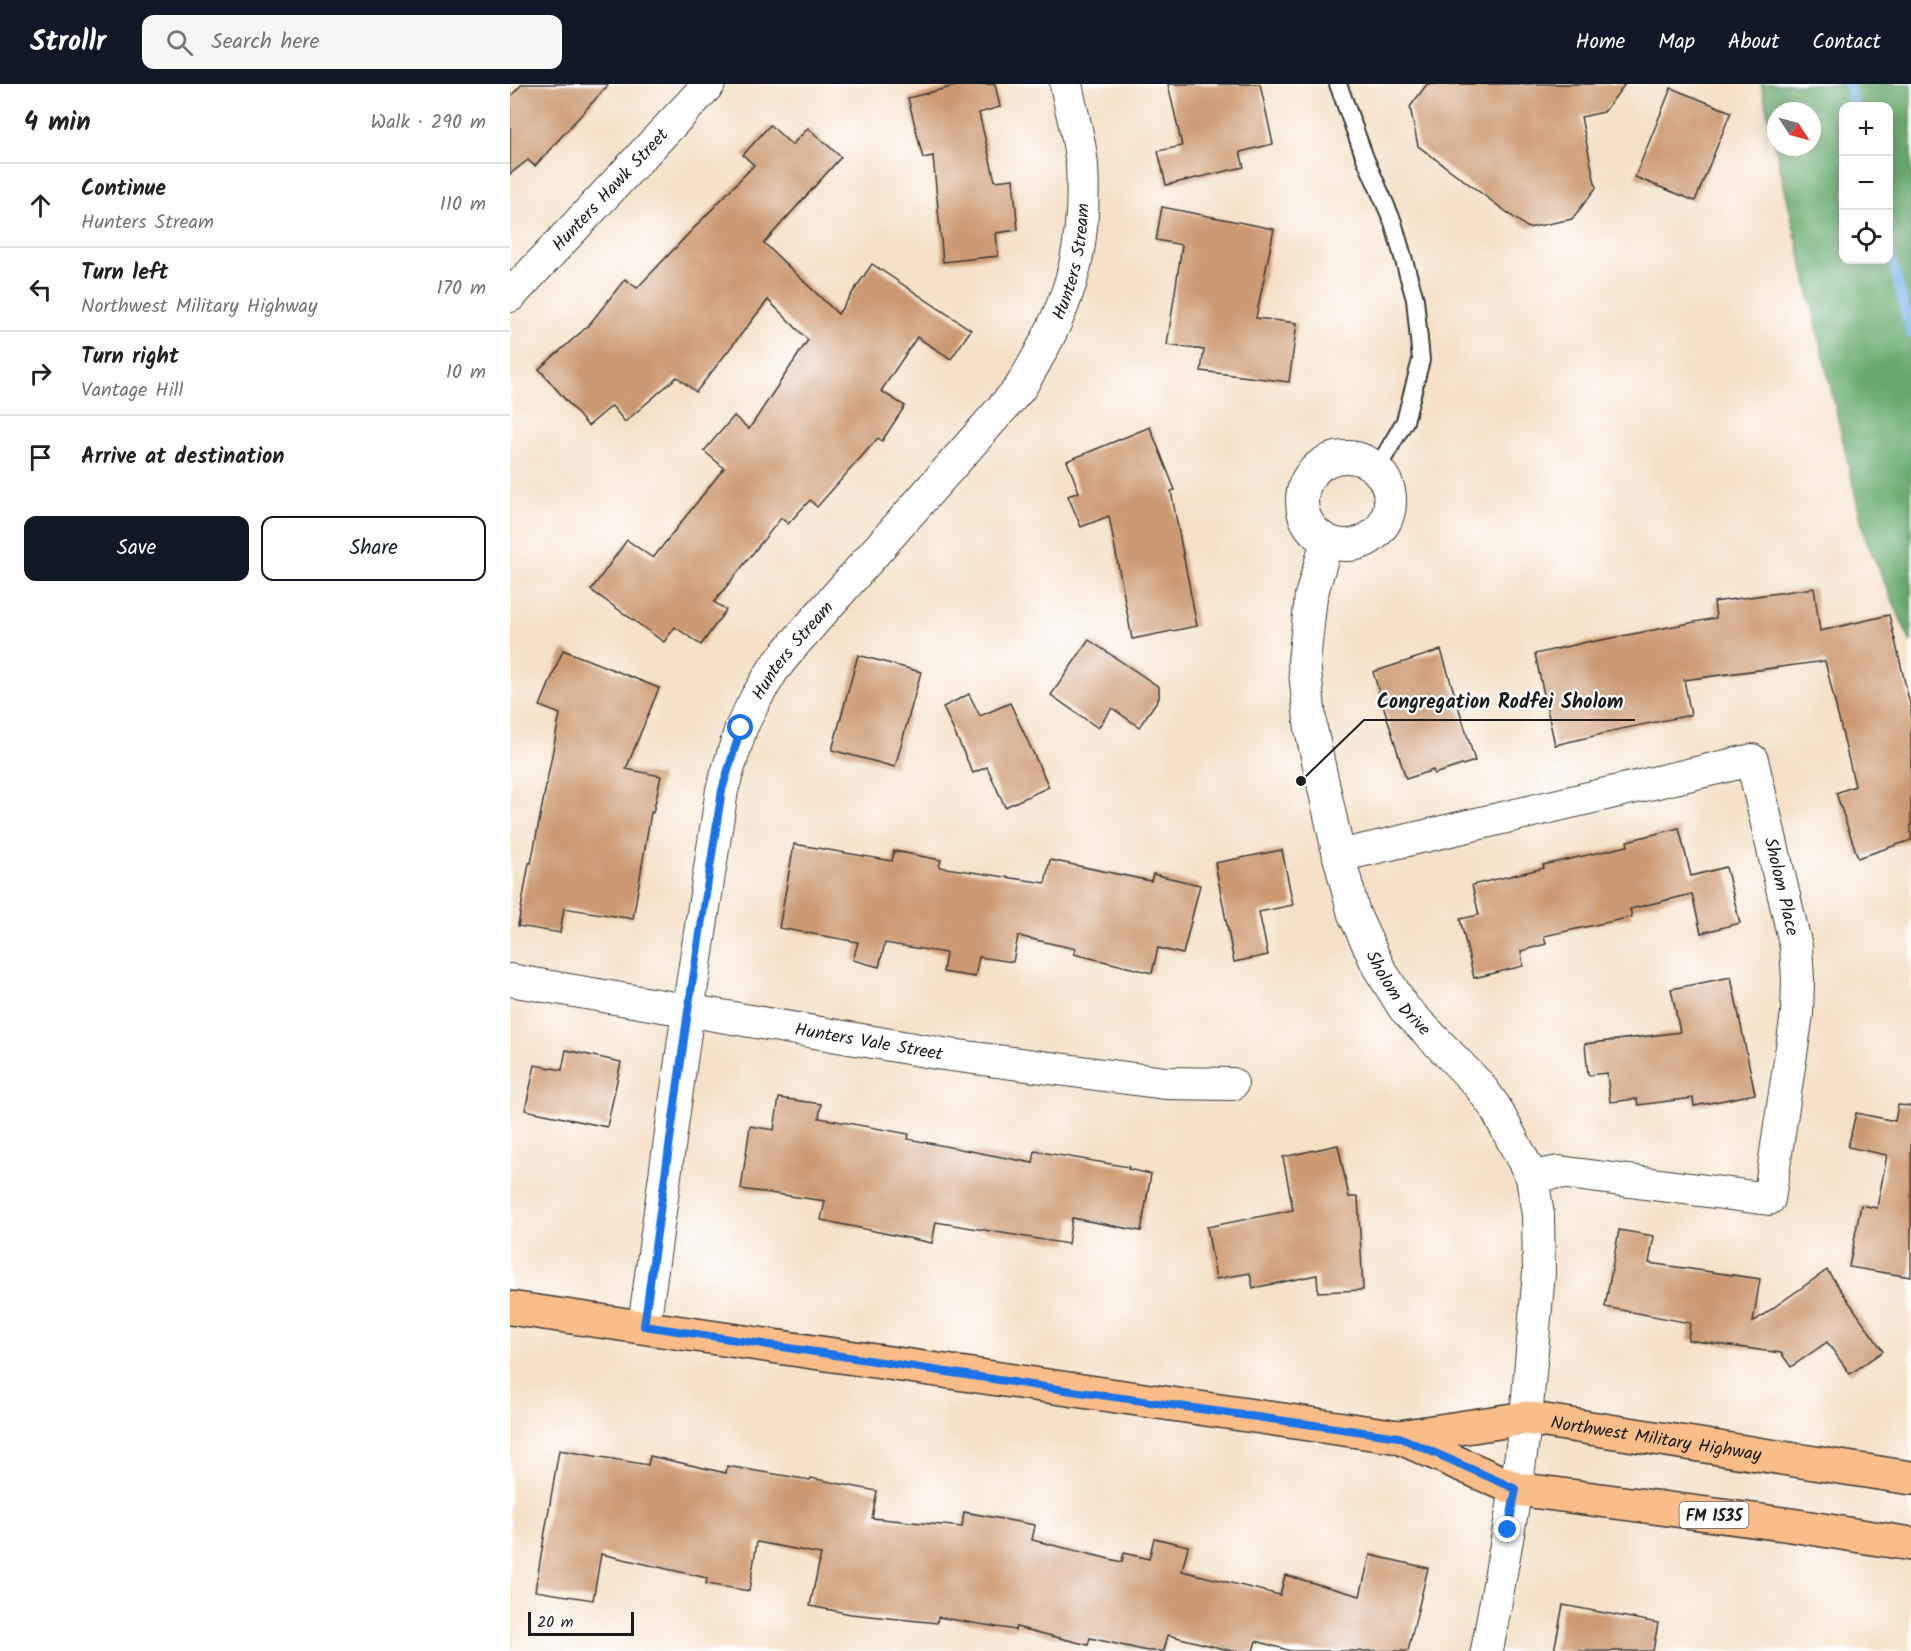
<!DOCTYPE html>
<html lang="en">
<head>
<meta charset="utf-8">
<style>
	body { margin:0; font-family:Kalam,sans-serif; background:#f6f6f6; color:#202124 }
	.controls { position:absolute; right:18px; top:18px; display:grid; overflow:hidden; border-radius:12px; box-shadow:0 3px 15px #0003 }
	.controls button { width:54px; height:54px; display:grid; place-items:center; padding:0; border:0; border-bottom:2px solid #e0e0e0; background:#fff; color:#202124; font:30px sans-serif }
	.compass { position:absolute; left:1257px; top:18px; width:54px; height:54px; border-radius:50%; background:#fff; box-shadow:0 3px 15px #0003; rotate:126deg }
	.scale { position:absolute; left:18px; bottom:15px; width:106px; box-sizing:border-box; padding-left:6px; border:3px solid #1c1c1c; border-top:0; font-size:16px; line-height:21px; white-space:nowrap; color:#1c1c1c; -webkit-text-stroke:4px #fff; paint-order:stroke }
	.stop { position:absolute; width:18px; height:18px; margin:-14px; border:4px solid #1a73e8; border-radius:50%; background:#fff }
	.stop.end { background:#1a73e8; border-color:#fff; box-shadow:0 2px 6px #0008 }
	.list { margin:0; padding:0; list-style:none }
	h2 { display:flex; justify-content:space-between; align-items:center; height:78px; margin:0; padding:0 24px; font-size:26px }
	h2 small { font-size:20px; font-weight:400; color:#757577 }
	.list li { display:grid; grid-template-columns:39px 1fr auto; gap:18px; align-items:center; box-sizing:border-box; height:84px; padding:0 24px; border-top:2px solid #e0e0e0 }
	.list b { display:block; font-size:22px; white-space:nowrap }
	.list p { margin:0; font-size:20px; white-space:nowrap; color:#757577 }
	.list em { font-size:20px; font-style:normal; color:#757577 }
	.actions { display:flex; gap:12px; padding:18px 24px }
	.actions a { flex:1; padding:14px 0; border:2px solid #111827; border-radius:12px; text-align:center; font-size:21px; color:#111827 }
	.actions .main { background:#111827; color:#fff }
	.icon { flex:none; width:33px; height:33px; fill:none; stroke:currentColor; stroke-width:2; stroke-linecap:round; stroke-linejoin:round }
	.map { position:relative; flex:none; width:1401px; height:1567px; overflow:hidden }
	header { display:flex; align-items:center; gap:36px; box-sizing:border-box; height:84px; padding:0 30px; background:#111827; color:#fff }
	header strong { font-size:28px }
	nav { display:flex; gap:33px; margin-inline-start:auto; font-size:21px }
	.search { width:420px; height:54px; background:#f6f6f6; display:flex; align-items:center; gap:15px; box-sizing:border-box; padding:0 21px; border-radius:12px; color:#757577; font-size:22px }
	main { display:flex }
	aside { flex:1; background:#fff }
	.map>svg:first-child { display:block }
	.forest { fill:#68aa6e; stroke:#426345; stroke-width:1.5; fill-rule:evenodd }
	.lines { fill:none; stroke-linecap:round; stroke-linejoin:round }
	.stream { stroke:#7ab4eb; stroke-width:10 }
	.building { fill:#cc9a72 }
	.lane-casing { stroke:#3d3a36; stroke-width:20 }
	.street-casing { stroke:#3d3a36; stroke-width:34 }
	.primary-casing { stroke:#3d3a36; stroke-width:36 }
	.lane { stroke:#fff; stroke-width:16 }
	.street { stroke:#fff; stroke-width:32 }
	.primary { stroke:#f8bd89; stroke-width:33 }
	.route { stroke:#1a73e8; stroke-width:8 }
	.labels { text-anchor:middle; stroke-width:4.5; stroke-linejoin:round; paint-order:stroke }
	.shield { fill:#fff; stroke:#606060; stroke-width:1.5 }
	.shield-label { font-size:16px; font-weight:bold; fill:#1c1c1c }
	.street-label { font-size:18px; fill:#1c1c1c; stroke:#fff }
	.leader { fill:none; stroke:#1c1c1c; stroke-width:2 }
	.callout-dot { fill:#1c1c1c; stroke:#fff; stroke-width:2 }
	.callout-label { font-size:20px; text-anchor:middle; font-weight:bold; fill:#1c1c1c; stroke:#fff; stroke-width:4.5; stroke-linejoin:round; paint-order:stroke }
</style>
</head>
<body>
<header>
<strong>Strollr</strong>
<div class="search"><svg class="icon" aria-label="search" viewBox="0 0 24 24"><circle cx="10" cy="10" r="6"/><path d="M15 15l6 6"/></svg>Search here</div>
<nav><a>Home</a><a>Map</a><a>About</a><a>Contact</a></nav>
</header>
<main>
<aside>
<h2>4 min<small>Walk · 290 m</small></h2>
<ul class="list">
<li><svg class="icon" aria-label="ahead" viewBox="0 0 24 24"><path d="M12 20V5M6 11l6-6 6 6"/></svg><div><b>Continue</b><p>Hunters Stream</p></div><em>110 m</em></li>
<li><svg class="icon" aria-label="left" viewBox="0 0 24 24"><path d="M17 20v-9H6M10 6l-5 5 5 5"/></svg><div><b>Turn left</b><p>Northwest Military Highway</p></div><em>170 m</em></li>
<li><svg class="icon" aria-label="right" viewBox="0 0 24 24"><path d="M7 20v-9h11M14 6l5 5-5 5"/></svg><div><b>Turn right</b><p>Vantage Hill</p></div><em>10 m</em></li>
<li><svg class="icon" aria-label="arrive" viewBox="0 0 24 24"><path d="M6 21V4h12l-3 4 3 4H6"/></svg><div><b>Arrive at destination</b></div></li>
</ul>
<div class="actions"><a class="main">Save</a><a>Share</a></div>
</aside>
<div class="map">
<svg width="1401" height="1567" viewBox="0 0 1401 1567">
	<rect width="100%" height="100%" fill="#fff"/>
	<filter id="ink" filterUnits="userSpaceOnUse"><feTurbulence type="fractalNoise" baseFrequency=".0167" numOctaves="2"/><feDisplacementMap in="SourceGraphic" scale="12" xChannelSelector="R" yChannelSelector="G"/><feConvolveMatrix kernelMatrix="1 2 1 2 8 2 1 2 1" color-interpolation-filters="sRGB"/></filter>
	<filter id="wash" filterUnits="userSpaceOnUse"><feTurbulence type="fractalNoise" baseFrequency=".008" numOctaves="4" result="noise"/><feDisplacementMap in="SourceGraphic" scale="24" xChannelSelector="R" yChannelSelector="G"/><feGaussianBlur stdDeviation="1.35" result="paint"/><feColorMatrix in="noise" values="0 0 0 0 0 0 0 0 0 0 0 0 0 0 0 0 0 1.4 0 .05"/><feComposite in="paint" operator="in"/></filter>
	<g filter="url(#wash)">
		<rect width="100%" height="100%" fill="#f5e1c8"/>
		<path class="forest" d="M 1251,0 L 1401,0 L 1401,559 L 1355,453 ZM 1334,22 L 1378,22 L 1378,176 L 1334,176 ZM 1266,27 L 1302,27 L 1302,63 L 1266,63 Z"/>
		<g class="lines">
			<g class="stream">
				<polyline points="1339,0 1344,22"/>
				<polyline points="1378,160 1401,250"/>
			</g>
		</g>
		<g id="blocks">
			<g class="building">
				<polygon points="12,0 99,0 25,82 18,76 0,90 0,13"/>
				<polygon points="453,0 485,0 490,23 469,29 485,97 503,95 508,146 486,149 488,172 433,178 423,72 413,74 398,14"/>
				<polygon points="658,0 750,0 763,60 730,68 734,83 656,101 648,67 672,62"/>
				<polygon points="917,0 1115,0 1094,28 1071,33 1086,104 1062,135 1018,144 908,62 900,23"/>
				<polygon points="1161,4 1221,28 1185,117 1125,93"/>
				<polygon points="260,41 282,61 298,44 331,73 254,159 328,230 362,180 461,246 441,275 407,253 371,307 395,322 372,357 368,354 307,423 300,416 278,440 271,434 204,518 216,526 191,561 165,543 154,558 81,506 117,456 143,474 214,384 194,367 224,332 239,345 298,256 258,216 186,308 167,293 115,338 102,322 78,342 29,285 78,242 115,195 127,204 244,81 233,71"/>
				<polygon points="652,123 764,145 746,234 787,239 779,298 691,287 694,266 657,261 672,161 646,156"/>
				<polygon points="640,343 665,406 661,407 687,542 622,555 599,432 571,443 558,412 569,408 557,377"/>
				<polygon points="1304,504 1310,547 1379,531 1401,624 1401,756 1348,774 1326,709 1345,702 1315,577 1174,596 1181,631 1101,647 1101,648 1045,661 1025,570 1081,557 1081,558 1206,534 1204,518"/>
				<polygon points="579,556 649,603 649,614 629,643 602,624 588,644 541,611"/>
				<polygon points="53,566 149,604 116,685 151,692 143,729 141,728 123,835 54,824 50,849 8,842 19,779 21,779 50,630 30,622"/>
				<polygon points="931,566 965,677 924,690 923,686 896,695 863,588"/>
				<polygon points="348,571 411,588 385,683 322,666"/>
				<polygon points="459,610 470,632 500,619 539,703 495,723 477,683 463,689 433,623"/>
				<polygon points="1169,744 1181,792 1216,783 1230,839 1191,849 1182,810 1120,825 1122,833 1034,852 1036,860 1011,867 1013,882 964,894 950,835 969,831 962,801 1034,784 1033,781 1118,762 1117,757"/>
				<polygon points="284,760 382,777 384,767 431,776 429,783 535,799 540,776 641,797 643,790 690,801 673,870 648,864 642,889 564,870 566,865 508,852 503,878 469,873 465,893 433,888 436,869 375,859 369,883 343,876 348,858 269,844"/>
				<polygon points="772,766 783,821 749,828 758,871 724,878 705,779"/>
				<polygon points="1221,893 1245,1010 1184,1022 1183,1014 1128,1021 1127,1015 1100,1018 1097,989 1078,991 1075,960 1170,948 1161,905"/>
				<polygon points="56,966 111,978 97,1043 15,1026 25,981 52,986"/>
				<polygon points="269,1014 311,1020 309,1034 399,1050 398,1055 523,1079 525,1067 619,1083 618,1085 641,1090 631,1147 562,1134 558,1160 426,1138 422,1159 311,1136 315,1117 231,1105 240,1042 264,1046"/>
				<polygon points="1388,1021 1401,1022 1401,1193 1339,1183 1351,1121 1367,1124 1377,1071 1338,1063 1346,1029 1385,1037"/>
				<polygon points="828,1061 839,1113 848,1113 853,1206 808,1208 807,1191 743,1204 740,1189 706,1195 697,1143 783,1126 773,1073"/>
				<polygon points="1109,1146 1144,1152 1139,1179 1250,1195 1243,1238 1317,1186 1373,1267 1340,1290 1317,1258 1281,1283 1271,1269 1178,1256 1180,1239 1095,1223"/>
				<polygon points="49,1366 138,1381 140,1372 216,1389 217,1382 300,1396 301,1394 367,1407 362,1434 452,1443 454,1428 525,1441 522,1456 612,1478 614,1469 639,1475 644,1454 678,1462 672,1487 770,1511 775,1491 850,1512 860,1471 918,1484 898,1567 781,1567 746,1557 743,1567 722,1567 658,1551 654,1567 637,1567 580,1554 578,1561 506,1543 505,1546 428,1533 427,1539 341,1530 300,1522 311,1470 247,1458 239,1507 196,1500 197,1494 91,1470 83,1516 25,1507"/>
				<polygon points="1053,1521 1148,1539 1143,1567 1044,1567"/>
			</g>
		</g>
	</g>
	<g filter="url(#ink)">
		<use href="#blocks" fill-opacity="0" stroke="#3d3a36" stroke-width="1.5"/>
		<g class="lines">
			<defs>
				<polyline id="lane" points="828,0 855,74 883,138 905,215 911,276 895,337 867,385"/>
				<g id="street">
					<path id="s1" d="M 0,212 L 199,0"/>
					<circle cx="836" cy="417" r="44"/>
					<path id="s2" d="M 817,457 L 801,512 L 794,578 L 801,645 L 829,772 L 844,830 L 869,884 L 894,924 L 969,1001 L 985,1023 L 1022,1093 L 1028,1131 L 1029,1189 L 1016,1334 L 1006,1405 L 977,1567"/>
					<path id="s3" d="M 829,772 L 1242,676 L 1286,863 L 1288,896 L 1287,930 L 1259,1115 L 1049,1088 L 1022,1093"/>
					<path id="s4" d="M 0,896 L 433,970 L 655,999 L 722,1000"/>
					<path id="s5" d="M 134,1242 L 178,927 L 212,706 L 231,644 L 246,614 L 263,586 L 284,560 L 510,304 C 557,226 577,175 572,82 C 570,55 561,27 556,0"/>
				</g>
				<g id="primary">
					<polyline points="0,1224 889,1353 1006,1405 1281,1441 1401,1460"/>
					<path id="s6" d="M 889,1353 L 1016,1334 L 1401,1394"/>
				</g>
			</defs>
			<use href="#lane" class="lane-casing"/>
			<use href="#street" class="street-casing"/>
			<use href="#primary" class="primary-casing"/>
			<use href="#lane" class="lane"/>
			<use href="#street" class="street"/>
			<use href="#primary" class="primary"/>
		</g>
	</g>
	<g class="lines" filter="url(#ink)">
		<polyline class="route" points="231,644 212,706 178,927 134,1242 555,1306 889,1353 1006,1405 998,1446"/>
	</g>
	<g class="labels">
		<rect class="shield" x="1169.5" y="1418" width="69" height="26" rx="4.5"/>
		<g class="shield-label">
			<text x="1204" y="1437">FM 1535</text>
		</g>
		<g class="street-label">
			<text dy="6" stroke="none"><textPath href="#s1" startOffset="146">Hunters Hawk Street</textPath></text>
			<text dy="6" stroke="none"><textPath href="#s5" startOffset="1186">Hunters Stream</textPath></text>
			<text dy="6" stroke="none"><textPath href="#s5" startOffset="700">Hunters Stream</textPath></text>
			<text dy="6" stroke="none"><textPath href="#s3" startOffset="554">Sholom Place</textPath></text>
			<text dy="6" stroke="none"><textPath href="#s2" startOffset="472">Sholom Drive</textPath></text>
			<text dy="6" stroke="none"><textPath href="#s4" startOffset="364">Hunters Vale Street</textPath></text>
			<text dy="6" stroke="none"><textPath href="#s6" startOffset="260">Northwest Military Highway</textPath></text>
		</g>
	</g>
	<path class="leader" d="M791 697L854 636H1125"/>
	<circle class="callout-dot" cx="791" cy="697" r="6"/>
	<g class="callout-label">
		<text x="990" y="624">Congregation Rodfei Sholom</text>
	</g>
</svg>
<div class="controls">
<button>+</button>
<button>−</button>
<button><svg class="icon" aria-label="locate" viewBox="0 0 24 24"><circle cx="12" cy="12" r="6"/><path d="M12 2v4M12 18v4M2 12h4M18 12h4"/></svg></button>
</div>
<svg class="compass" viewBox="-18 -18 36 36"><path d="M0-13l5 13h-10z" fill="#e53935"/><path d="M0 13l5-13h-10z" fill="#757577"/></svg>
<div class="scale">20 m</div>
<div class="stop" style="left:231px;top:644px"></div>
<div class="stop end" style="left:998px;top:1446px"></div>
</div>
</main>
</body>
</html>
